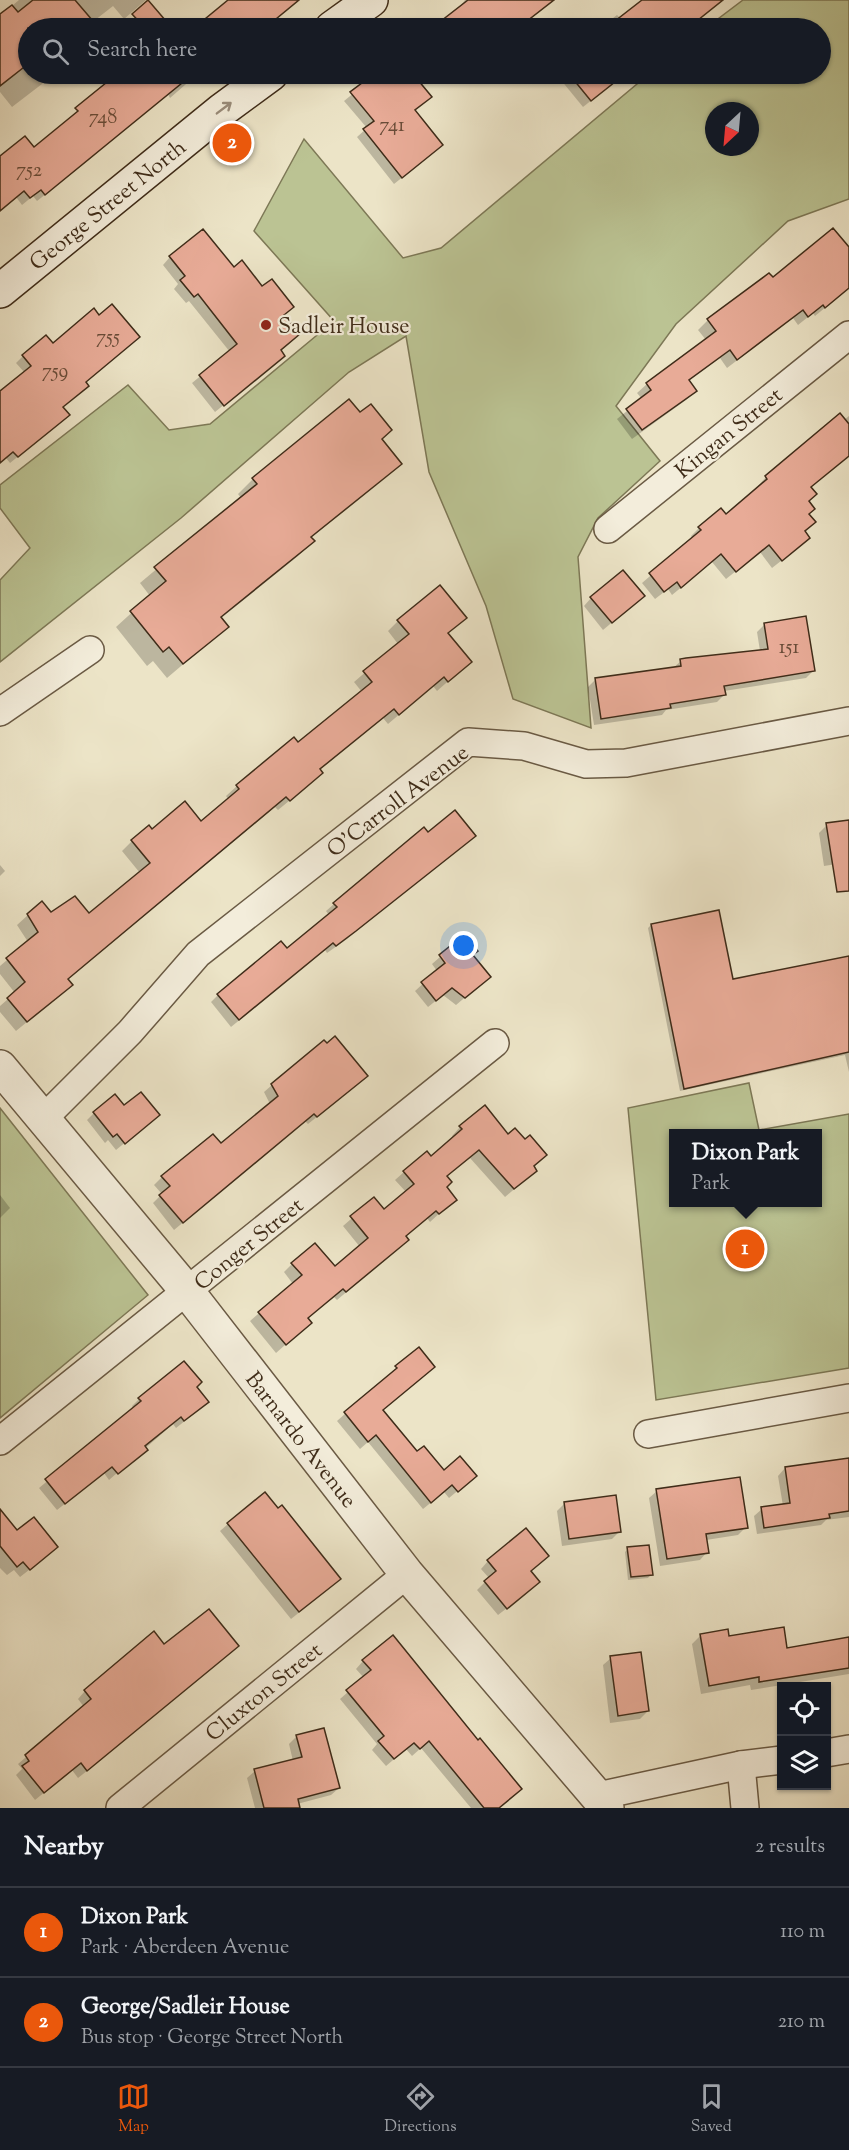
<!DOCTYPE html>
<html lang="en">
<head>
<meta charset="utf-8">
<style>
	body { margin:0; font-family:"Sorts Mill Goudy",serif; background:#242831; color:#f1f3f6 }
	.controls { position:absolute; right:18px; bottom:18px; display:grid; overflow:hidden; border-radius:0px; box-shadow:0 2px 4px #0004 }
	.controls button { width:54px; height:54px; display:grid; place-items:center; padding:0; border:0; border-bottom:2px solid #363941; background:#171b24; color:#f1f3f6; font:30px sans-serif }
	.compass { position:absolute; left:705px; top:102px; width:54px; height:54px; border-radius:50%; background:#171b24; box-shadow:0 2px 4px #0004; rotate:206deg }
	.you { position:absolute; left:464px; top:946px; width:21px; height:21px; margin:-15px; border:4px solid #fff; border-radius:50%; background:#1a73e8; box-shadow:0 0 0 9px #1a73e833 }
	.badge { display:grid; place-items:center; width:39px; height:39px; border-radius:50%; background:#ea580c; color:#fff; font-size:20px; font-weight:700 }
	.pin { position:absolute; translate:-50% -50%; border:3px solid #fff; box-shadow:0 2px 6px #0006 }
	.popup { position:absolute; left:669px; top:1129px; width:153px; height:78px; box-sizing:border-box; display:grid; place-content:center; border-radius:0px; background:#171b24; filter:drop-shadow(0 2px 4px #0005); font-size:20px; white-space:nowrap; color:#9ea1a6 }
	.popup b { font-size:22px; color:#f1f3f6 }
	.popup::after { content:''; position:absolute; left:50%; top:100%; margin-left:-12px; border:12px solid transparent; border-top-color:#171b24 }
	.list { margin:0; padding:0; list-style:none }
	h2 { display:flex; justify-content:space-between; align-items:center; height:78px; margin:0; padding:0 24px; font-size:26px }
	h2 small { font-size:20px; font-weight:400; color:#9ea1a6 }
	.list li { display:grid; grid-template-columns:39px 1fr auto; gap:18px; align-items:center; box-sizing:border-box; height:90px; padding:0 24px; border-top:2px solid #363941 }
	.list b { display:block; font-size:22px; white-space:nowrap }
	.list p { margin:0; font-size:20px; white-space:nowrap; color:#9ea1a6 }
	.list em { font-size:20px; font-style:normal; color:#9ea1a6 }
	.icon { flex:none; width:33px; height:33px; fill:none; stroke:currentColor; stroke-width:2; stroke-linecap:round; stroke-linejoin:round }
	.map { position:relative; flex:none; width:849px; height:1808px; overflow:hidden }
	.search { position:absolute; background:#171b24; box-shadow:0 2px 4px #0004; left:18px; right:18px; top:18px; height:66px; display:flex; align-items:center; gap:15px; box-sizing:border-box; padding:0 21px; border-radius:33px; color:#9ea1a6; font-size:22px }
	.sheet { height:258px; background:#171b24 }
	nav { display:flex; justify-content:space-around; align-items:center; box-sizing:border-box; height:84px; border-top:2px solid #363941; background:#171b24; font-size:16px; color:#9ea1a6 }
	nav a { display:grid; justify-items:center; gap:3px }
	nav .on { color:#ea580c }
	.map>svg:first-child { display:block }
	.green { fill:#bbc393; stroke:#7d7856; stroke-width:1.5; fill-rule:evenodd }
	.shadow { fill:#0003 }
	.building { fill:#e8ab97; stroke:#3f2c19; stroke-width:1.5 }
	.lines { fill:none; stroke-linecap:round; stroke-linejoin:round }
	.minor-casing { stroke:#6a5a44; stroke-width:30 }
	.tertiary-casing { stroke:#6a5a44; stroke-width:36 }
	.secondary-casing { stroke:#3f2c19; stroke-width:36 }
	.minor { stroke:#f3eddb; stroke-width:27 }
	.tertiary { stroke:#f3eddb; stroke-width:33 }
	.secondary { stroke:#f3eddb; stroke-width:33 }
	.oneway { stroke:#998c7a }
	.poi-dot { fill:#8f2418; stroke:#f3eddb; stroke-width:2 }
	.labels { text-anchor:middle; stroke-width:4.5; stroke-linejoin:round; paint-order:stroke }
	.number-label { font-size:20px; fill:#694c38 }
	.street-label { font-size:22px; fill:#3f2c19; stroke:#f3eddb }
	.poi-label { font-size:22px; fill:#3f2c19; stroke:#f3eddb; text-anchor:start }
</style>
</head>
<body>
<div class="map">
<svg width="849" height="1808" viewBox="0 0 849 1808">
	<rect width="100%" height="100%" fill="#ece4c7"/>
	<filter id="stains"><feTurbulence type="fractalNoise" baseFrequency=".00333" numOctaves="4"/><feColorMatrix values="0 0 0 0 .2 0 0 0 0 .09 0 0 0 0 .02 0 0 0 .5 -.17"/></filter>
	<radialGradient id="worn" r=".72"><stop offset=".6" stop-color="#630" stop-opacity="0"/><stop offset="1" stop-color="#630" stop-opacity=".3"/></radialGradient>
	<g class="green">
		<path d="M 743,0 L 849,0 L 849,199 L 788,221 L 676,324 L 616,406 L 660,461 L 598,518 L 578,557 L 591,728 L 513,699 L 486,606 L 429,472 L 406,336 L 349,372 L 181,518 L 0,662 L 0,580 L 30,548 L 0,508 L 0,485 L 128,385 L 169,430 L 210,424 L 334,321 L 254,231 L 304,139 L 403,258 L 441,248 L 649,74 L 820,74 L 820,28 L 706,28 ZM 714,111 L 750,111 L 750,147 L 714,147 Z"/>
		<path d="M 749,1083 L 759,1130 L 849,1114 L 849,1368 L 656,1400 L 628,1108 ZM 673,1134 L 817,1134 L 817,1202 L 673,1202 Z"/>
		<polygon points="0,1108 148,1295 0,1418"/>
	</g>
	<g class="shadow">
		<polygon points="19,0 146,0 124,19 113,6 85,28 28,28 28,74 55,74 12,107 0,92 0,16"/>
		<polygon points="231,0 284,0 282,14 264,28 196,28"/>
		<polygon points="465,0 545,0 548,3 518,28 434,28 457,11"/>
		<polygon points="645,0 721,0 688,28 600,28 617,15 621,19"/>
		<polygon points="120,74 191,74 193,78 170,98 168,94 95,151 97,153 89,160 37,201 33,196 22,205 16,197 0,211 0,158 34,149"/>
		<polygon points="377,74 432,74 419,84 414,110 434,152 394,184 357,137 367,128 344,101"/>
		<polygon points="556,74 625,74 583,107"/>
		<polygon points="849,250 849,288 815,316 813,313 798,325 793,318 727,368 720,358 688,381 695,391 686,400 632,439 617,419 642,399 637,393 647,384 706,340 698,330 708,320 769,275 773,279"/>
		<polygon points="170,257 233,269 292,307 283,316 276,363 215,412 192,383 230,352 189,301 186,303 174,289 178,284 163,265"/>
		<polygon points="23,356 84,383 62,407 68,415 61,422 10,463 6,458 0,463 0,392 25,373 16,363"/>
		<polygon points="349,401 400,464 311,538 313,541 298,556 220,619 227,627 167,678 153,661 147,666 116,627 150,596 140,583 241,498 238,494 253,479"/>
		<polygon points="840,415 844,420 849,416 849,456 810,488 800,546 772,568 760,552 726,579 712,562 672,595 668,589 655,599 642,583 693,539 691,536 699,528 726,516 759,488 758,486 766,477"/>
		<polygon points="591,598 635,603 603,630 584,606"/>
		<polygon points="398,621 454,628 447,634 470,662 437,691 433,686 388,724 383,718 319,770 321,773 311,783 278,810 275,807 67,980 60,995 16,1031 0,1012 0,1006 15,993 0,974 0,966 28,942 17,925 28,915 89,915 140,873 122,851 132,841 152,831 201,823 229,800 226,796 237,786 297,744 362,692 354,682 398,644 388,631"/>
		<polygon points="765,624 813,671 806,678 724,691 724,695 717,702 666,710 662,715 594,725 588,687 595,680 673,668 681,661 760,651 757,632"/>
		<polygon points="849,821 849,862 824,866 819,833 827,825"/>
		<polygon points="428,834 474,836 347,939 327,953 325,950 231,1027 211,1002 218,995 287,950 329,915 326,911 334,904"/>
		<polygon points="0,865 5,871 0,876"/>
		<polygon points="651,925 731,980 849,957 849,1072 845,1055 680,1091 648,928"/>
		<polygon points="464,936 481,984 456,1005 443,995 428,1007 415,991 437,971 432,964"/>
		<polygon points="358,1084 308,1124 305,1121 174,1230 153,1203 162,1194 154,1185 162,1177 221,1145 270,1104 264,1092 272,1085"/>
		<polygon points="124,1107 150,1122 116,1150 108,1140 105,1143 87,1120 94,1113"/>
		<polygon points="485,1107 532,1167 526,1179 505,1197 470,1158 446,1177 445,1187 455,1199 430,1222 427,1218 405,1237 407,1240 399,1248 337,1300 334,1297 307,1319 310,1323 276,1353 250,1321 293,1284 284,1272 292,1264 335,1268 360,1247 343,1226 374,1199 383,1211 406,1192 395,1180 404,1172 430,1158 454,1138 452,1136 460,1127"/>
		<polygon points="0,1195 10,1208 0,1218"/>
		<polygon points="418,1349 382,1410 417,1453 443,1472 467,1483 449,1498 444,1492 423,1509 368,1442 360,1449 337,1421"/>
		<polygon points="195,1387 200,1409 176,1428 173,1424 109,1480 104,1473 57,1510 39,1488 134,1409 132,1406 139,1399"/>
		<polygon points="849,1459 849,1517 826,1520 821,1525 757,1534 754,1516 762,1509 783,1506 778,1476 785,1468"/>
		<polygon points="657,1491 746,1527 738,1535 706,1540 707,1552 700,1560 660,1566 649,1498"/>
		<polygon points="565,1503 620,1531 612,1539 562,1546 557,1511"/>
		<polygon points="278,1510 331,1587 291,1619 220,1531 228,1524"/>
		<polygon points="0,1511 17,1532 47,1556 20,1577 14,1570 7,1575 0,1568"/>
		<polygon points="628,1549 651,1574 648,1578 628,1580 625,1552"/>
		<polygon points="488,1561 529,1572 530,1590 498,1615 477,1590 489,1578 481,1569"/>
		<polygon points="153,1633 102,1759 78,1778 72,1770 35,1800 16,1775 22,1769 18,1764 84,1707 78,1699 85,1691"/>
		<polygon points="701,1635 786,1649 849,1639 849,1674 751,1690 750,1685 701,1694 692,1644"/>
		<polygon points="611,1658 648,1711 640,1719 610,1723 603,1665"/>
		<polygon points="363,1661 477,1743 499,1808 471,1808 421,1748 412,1756 406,1749 386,1766 372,1750 377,1744 340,1699 364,1678 356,1669"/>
		<polygon points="297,1736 339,1788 331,1795 297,1804 299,1808 255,1808 247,1778 255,1771 293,1761 289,1744"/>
	</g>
	<g class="building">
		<polygon points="33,0 75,0 99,28 28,28 28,64 0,86 0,14 12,5 18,12"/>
		<polygon points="148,0 172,28 145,28 132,14"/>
		<polygon points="228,0 299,0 265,28 194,28"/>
		<polygon points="468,0 554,0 518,28 432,28"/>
		<polygon points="642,0 723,0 688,28 606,28"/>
		<polygon points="117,74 193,74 45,195 41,190 30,198 24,191 0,211 0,156 25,136 34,147 78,111 75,108"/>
		<polygon points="374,74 413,74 432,97 415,110 443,145 402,178 363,129 374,121 350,92"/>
		<polygon points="569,74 625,74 591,101"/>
		<polygon points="833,228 849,247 849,288 825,308 823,305 808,317 803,310 737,360 730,350 689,380 697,391 642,430 626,409 651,390 646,383 716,331 707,319 769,273 773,277"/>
		<polygon points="203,229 234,267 242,260 262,286 272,279 294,307 284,315 300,334 281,350 285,356 224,406 199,375 237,344 198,294 194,297 180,280 185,276 169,256"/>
		<polygon points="112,304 140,337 86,382 89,386 63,407 70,415 18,457 13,452 0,463 0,391 31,366 22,355 46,335 53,343 94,308 99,315"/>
		<polygon points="349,399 360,412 371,404 392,430 382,439 402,464 311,537 315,541 221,617 229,627 183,664 169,647 163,652 130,611 166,581 154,567 257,484 252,478"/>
		<polygon points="840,413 849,424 849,456 811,487 817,494 809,501 815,509 809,514 816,522 805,531 810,538 782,561 769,545 736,572 721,554 681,588 677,582 664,592 649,573 701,530 698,527 721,508 726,514 767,479 765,476"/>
		<polygon points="623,570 645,596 612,623 590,597"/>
		<polygon points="440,585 467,618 448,633 472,662 448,682 444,677 399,715 394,709 320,769 323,773 290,801 286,797 68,979 73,985 27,1022 7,998 25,982 6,958 38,932 27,914 42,901 51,912 75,896 89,913 150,863 131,840 149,825 152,829 185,801 201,821 239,789 236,785 294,737 298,742 372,682 363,671 409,634 397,620"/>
		<polygon points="806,616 815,671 724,686 726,695 670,704 671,708 601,719 595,678 681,666 680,659 686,658 768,649 764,623"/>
		<polygon points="455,810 476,836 356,931 336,946 333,943 239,1020 217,994 281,941 287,948 337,907 333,903 424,827 428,832"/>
		<polygon points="849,820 849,891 837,892 826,823"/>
		<polygon points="719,910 733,979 849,956 849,1052 684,1089 651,924"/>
		<polygon points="465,934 478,951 473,955 491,977 465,998 452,988 436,1001 421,982 445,963 439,955"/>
		<polygon points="335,1036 368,1076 317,1117 314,1114 183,1223 159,1195 170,1186 161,1176 213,1134 221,1143 278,1096 271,1084 324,1040 327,1043"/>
		<polygon points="141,1092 160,1115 125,1144 117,1134 113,1137 93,1112 115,1094 124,1105"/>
		<polygon points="485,1105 508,1134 515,1128 525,1139 530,1135 547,1155 534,1166 537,1171 514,1189 479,1150 447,1176 452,1182 447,1187 457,1200 439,1214 436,1211 406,1236 409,1240 346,1292 343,1289 308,1318 312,1323 286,1345 258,1312 302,1275 291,1263 315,1243 335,1266 368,1238 350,1216 374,1197 384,1209 414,1184 403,1171 427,1151 431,1156 462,1129 459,1126"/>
		<polygon points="419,1347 435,1367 383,1410 417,1451 424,1446 444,1470 460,1456 477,1476 458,1492 452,1485 431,1503 376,1435 368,1442 344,1412 397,1368 395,1366"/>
		<polygon points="184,1361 202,1382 197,1387 209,1402 184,1421 181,1417 145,1446 148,1450 118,1474 112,1467 65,1504 45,1479 141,1401 138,1398"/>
		<polygon points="849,1458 849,1511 829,1514 830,1518 764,1528 761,1507 790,1503 785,1467"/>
		<polygon points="740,1477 748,1528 706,1534 709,1553 667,1559 656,1489"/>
		<polygon points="265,1492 278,1508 282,1505 341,1579 299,1612 227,1523"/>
		<polygon points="616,1495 621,1532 569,1539 564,1502"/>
		<polygon points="0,1509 17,1530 34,1517 58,1547 30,1570 23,1562 17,1567 0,1546"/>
		<polygon points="526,1528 549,1556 531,1571 540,1582 507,1609 484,1581 496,1571 487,1560"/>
		<polygon points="649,1545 653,1575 631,1577 627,1547"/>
		<polygon points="209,1609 239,1646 87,1771 81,1763 44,1793 22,1766 29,1761 25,1755 91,1699 84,1690 154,1631 164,1644"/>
		<polygon points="784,1627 787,1648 849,1637 849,1668 759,1682 759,1677 709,1686 700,1634 728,1629 729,1636"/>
		<polygon points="393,1635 478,1740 480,1738 522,1789 499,1808 484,1808 429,1741 420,1749 414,1743 394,1759 378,1741 384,1736 346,1690 371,1670 362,1660"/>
		<polygon points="641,1652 649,1711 618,1716 610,1656"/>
		<polygon points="324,1728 340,1788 298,1799 300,1808 264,1808 254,1769 302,1757 296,1735"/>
	</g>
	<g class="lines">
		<defs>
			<g id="minor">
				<polyline points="608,529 849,335"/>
				<polyline points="0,712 90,650"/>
				<polyline points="43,1119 130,1032 198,954 468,742 524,746 586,764 626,763 849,721"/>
				<polyline points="648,1434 849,1398"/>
				<polyline points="0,1441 495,1043"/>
				<polyline points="826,1753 849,1749"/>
				<polyline points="741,1765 745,1808"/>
				<polyline points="598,1796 741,1765 782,1760"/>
				<polyline points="120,1808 407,1574"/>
			</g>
			<polyline id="tertiary" points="0,1067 187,1291 407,1574 607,1808"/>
			<g id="secondary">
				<polyline points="332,28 371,0"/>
				<polyline points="0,291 222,110 271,74"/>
			</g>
		</defs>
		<use href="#minor" class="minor-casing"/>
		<use href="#tertiary" class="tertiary-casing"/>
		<use href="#secondary" class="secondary-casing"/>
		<use href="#minor" class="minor"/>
		<use href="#tertiary" class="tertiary"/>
		<use href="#secondary" class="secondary"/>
	</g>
	<defs><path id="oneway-shaft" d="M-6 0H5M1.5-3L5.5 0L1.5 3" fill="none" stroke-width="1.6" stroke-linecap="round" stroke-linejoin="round" transform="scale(1.5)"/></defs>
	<use class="oneway" href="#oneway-shaft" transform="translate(224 108) rotate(-37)"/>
	<circle class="poi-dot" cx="266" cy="325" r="6"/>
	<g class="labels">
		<g class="number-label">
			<text x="103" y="123">748</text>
			<text x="392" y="131">741</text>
			<text x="29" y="176">752</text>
			<text x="108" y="343">755</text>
			<text x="55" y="377">759</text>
			<text x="789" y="653">151</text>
		</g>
		<g class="street-label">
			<text transform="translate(107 204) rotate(-39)" y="8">George Street North</text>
			<text transform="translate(728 432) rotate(-39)" y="8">Kingan Street</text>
			<text transform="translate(397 800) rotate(-37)" y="8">O'Carroll Avenue</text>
			<text transform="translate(248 1243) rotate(-39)" y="8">Conger Street</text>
			<text transform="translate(302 1439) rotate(52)" y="8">Barnardo Avenue</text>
			<text transform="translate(263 1691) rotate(-39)" y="8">Cluxton Street</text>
		</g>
		<g class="poi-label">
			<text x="278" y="333">Sadleir House</text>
		</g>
	</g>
	<rect width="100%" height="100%" filter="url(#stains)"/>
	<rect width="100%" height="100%" fill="url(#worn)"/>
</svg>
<div class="controls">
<button><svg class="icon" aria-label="locate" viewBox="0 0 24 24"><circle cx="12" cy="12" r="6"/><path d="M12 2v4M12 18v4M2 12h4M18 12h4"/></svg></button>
<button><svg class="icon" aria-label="layers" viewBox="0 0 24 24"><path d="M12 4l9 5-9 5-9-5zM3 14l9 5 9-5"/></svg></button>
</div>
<svg class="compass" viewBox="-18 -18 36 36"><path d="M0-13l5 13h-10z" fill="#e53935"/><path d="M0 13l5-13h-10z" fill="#9ea1a6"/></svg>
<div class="you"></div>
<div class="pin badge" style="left:745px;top:1249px">1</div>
<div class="popup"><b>Dixon Park</b>Park</div>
<div class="pin badge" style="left:232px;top:143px">2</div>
<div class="search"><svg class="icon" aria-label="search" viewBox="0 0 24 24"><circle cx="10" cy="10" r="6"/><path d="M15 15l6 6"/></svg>Search here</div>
</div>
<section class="sheet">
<h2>Nearby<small>2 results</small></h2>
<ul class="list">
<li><span class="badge">1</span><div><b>Dixon Park</b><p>Park · Aberdeen Avenue</p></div><em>110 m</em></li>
<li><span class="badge">2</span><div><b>George/Sadleir House</b><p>Bus stop · George Street North</p></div><em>210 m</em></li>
</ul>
</section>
<nav>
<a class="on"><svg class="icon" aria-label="map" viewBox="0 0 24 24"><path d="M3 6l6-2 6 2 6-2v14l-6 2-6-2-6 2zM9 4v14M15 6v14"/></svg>Map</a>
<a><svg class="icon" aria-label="directions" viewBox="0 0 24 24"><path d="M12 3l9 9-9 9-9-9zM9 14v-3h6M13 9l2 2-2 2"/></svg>Directions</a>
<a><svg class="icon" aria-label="saved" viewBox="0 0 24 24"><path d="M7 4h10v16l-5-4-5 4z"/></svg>Saved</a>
</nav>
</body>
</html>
